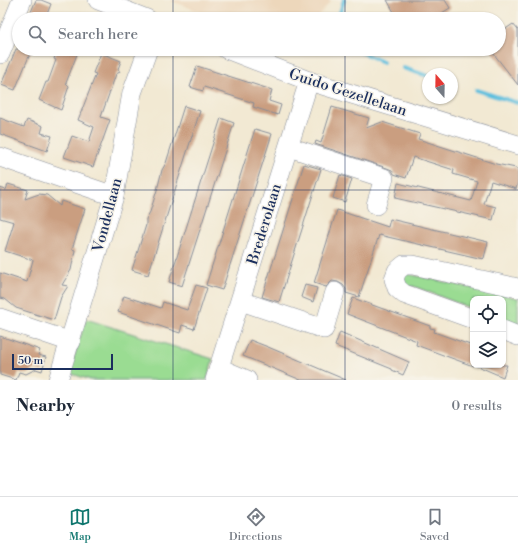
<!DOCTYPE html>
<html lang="en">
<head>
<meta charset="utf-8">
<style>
	body { margin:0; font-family:"Libre Bodoni",serif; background:#f6f6f7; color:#1f2937 }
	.controls { position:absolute; right:12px; bottom:12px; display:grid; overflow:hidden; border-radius:8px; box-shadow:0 1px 3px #0004 }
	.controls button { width:36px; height:36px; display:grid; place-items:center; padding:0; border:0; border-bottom:1px solid #e0e1e3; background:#fff; color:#1f2937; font:20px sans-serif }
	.compass { position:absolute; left:422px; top:68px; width:36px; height:36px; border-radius:50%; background:#fff; box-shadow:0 1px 3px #0004; rotate:340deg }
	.scale { position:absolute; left:12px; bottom:10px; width:101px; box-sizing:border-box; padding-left:4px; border:2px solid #1b2f5e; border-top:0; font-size:11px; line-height:14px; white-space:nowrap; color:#1b2f5e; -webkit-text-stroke:3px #f7f3e8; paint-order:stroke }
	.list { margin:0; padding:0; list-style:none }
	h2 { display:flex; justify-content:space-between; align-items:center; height:52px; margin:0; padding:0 16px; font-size:17px }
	h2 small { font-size:13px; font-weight:400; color:#747a83 }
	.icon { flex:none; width:22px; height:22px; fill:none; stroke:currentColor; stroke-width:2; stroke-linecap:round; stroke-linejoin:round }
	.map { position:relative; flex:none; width:518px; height:380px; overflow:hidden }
	.search { position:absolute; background:#fff; box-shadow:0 1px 3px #0004; left:12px; right:12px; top:12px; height:44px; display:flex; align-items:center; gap:10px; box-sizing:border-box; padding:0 14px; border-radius:22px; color:#747a83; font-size:15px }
	.sheet { height:116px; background:#fff }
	nav { display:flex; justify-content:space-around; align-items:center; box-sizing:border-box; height:56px; border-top:1px solid #e0e1e3; background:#fff; font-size:11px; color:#747a83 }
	nav a { display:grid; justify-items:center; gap:2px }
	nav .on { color:#0f766e }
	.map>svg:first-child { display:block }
	.built { fill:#edd7bb }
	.green { fill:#9adc92; stroke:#5a8678 }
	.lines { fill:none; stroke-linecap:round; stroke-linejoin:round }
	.stream { stroke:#60c0de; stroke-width:4 }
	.building { fill:#ca9e80 }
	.minor-casing { stroke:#868c98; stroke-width:20 }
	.minor { stroke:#fff; stroke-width:19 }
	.grid { fill:none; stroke:#1b2f5e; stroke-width:1; stroke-opacity:0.55 }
	.labels { text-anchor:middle; stroke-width:3; stroke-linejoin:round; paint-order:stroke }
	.street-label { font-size:15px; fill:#1b2f5e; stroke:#f7f3e8 }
</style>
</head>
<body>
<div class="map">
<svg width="518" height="380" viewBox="0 0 518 380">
	<rect width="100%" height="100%" fill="#f7f3e8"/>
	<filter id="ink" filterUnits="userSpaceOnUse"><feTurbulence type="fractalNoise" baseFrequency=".025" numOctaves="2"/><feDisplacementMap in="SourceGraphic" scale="8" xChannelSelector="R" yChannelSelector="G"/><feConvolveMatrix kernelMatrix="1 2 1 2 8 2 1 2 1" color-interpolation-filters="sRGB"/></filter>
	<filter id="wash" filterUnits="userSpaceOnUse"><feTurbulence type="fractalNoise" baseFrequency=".012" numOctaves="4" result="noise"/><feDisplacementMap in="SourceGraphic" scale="16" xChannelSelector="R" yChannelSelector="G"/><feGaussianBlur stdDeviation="0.9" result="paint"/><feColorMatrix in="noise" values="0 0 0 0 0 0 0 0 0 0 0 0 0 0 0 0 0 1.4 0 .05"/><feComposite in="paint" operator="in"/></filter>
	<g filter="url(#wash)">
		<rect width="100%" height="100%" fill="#f2e9d3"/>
		<polygon class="built" points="169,0 332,0 316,19 219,19"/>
		<g class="green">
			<polygon points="403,273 518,298 518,329 516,325 503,320 503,299 473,299 473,309 413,286 407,289 402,276"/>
			<polygon points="86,319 213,359 207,380 91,380 69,373"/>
		</g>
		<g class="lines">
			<g class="stream">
				<polyline points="338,19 344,0"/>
				<polyline points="354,49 383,62"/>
				<polyline points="403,68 428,76"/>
				<polyline points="476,90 518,103"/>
			</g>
		</g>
		<g id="blocks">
			<g class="building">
				<polygon points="36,0 41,0 51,4 45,19 28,19"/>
				<polygon points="387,0 445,0 450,8 432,19 398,19"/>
				<polygon points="513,24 518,30 518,85 490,49 499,49 499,37 506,32 504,30"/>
				<polygon points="16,49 32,49 15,90 1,85"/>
				<polygon points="57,49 79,49 66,83 69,86 61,110 39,100 46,82 48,82 56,60 54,59"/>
				<polygon points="101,53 121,61 118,69 120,72 116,74 101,117 110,120 93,167 64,157 72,136 89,142 94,127 78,120 96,74 93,73"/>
				<polygon points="197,66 272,90 269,101 281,105 278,115 253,107 254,103 204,87 203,91 190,87"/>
				<polygon points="184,106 200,111 148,275 132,270 146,225 146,219 150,212 157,190 162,170 166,163"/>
				<polygon points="332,107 369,118 366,128 382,122 420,134 418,139 496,164 516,168 516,169 518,170 518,182 516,189 491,181 484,204 496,207 493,220 395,198 398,183 471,201 477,181 453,174 454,170 413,157 406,178 394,174 392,170 387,168 315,144 316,141 321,143"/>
				<polygon points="0,118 24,127 27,120 43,126 41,133 52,136 47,151 0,134"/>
				<polygon points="221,118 234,123 182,286 169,282"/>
				<polygon points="255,129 272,134 222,290 206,285"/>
				<polygon points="304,164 321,169 279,302 262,297"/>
				<polygon points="340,175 352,179 345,202 333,198"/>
				<polygon points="8,184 28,190 25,199 39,194 47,195 60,206 61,201 85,209 72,249 75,250 71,270 62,285 68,286 61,297 54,320 16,308 5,299 0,298 0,273 27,282 33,260 5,251 14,222 0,218 0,188 6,190"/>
				<polygon points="337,210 388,227 390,219 488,242 484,258 483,259 379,235 359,297 346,293 346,289 343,285 338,282 332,281 326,287 314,283"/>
				<polygon points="196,285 207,288 194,329 182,325 180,333 118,312 124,296 161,308 163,302 187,310"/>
				<polygon points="305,285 317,288 313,302 301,297"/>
				<polygon points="353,298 430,326 430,328 435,329 434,332 473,346 473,366 416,345 417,341 347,314"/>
				<polygon points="340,332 409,362 403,375 392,370 392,369 335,346"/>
				<polygon points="0,336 40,350 38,355 46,357 42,371 36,369 26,374 19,372 16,380 0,375"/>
				<polygon points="250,340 268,347 346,380 301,380 243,356"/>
				<polygon points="475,365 507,365 503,377"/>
			</g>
		</g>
	</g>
	<g filter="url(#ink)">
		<use href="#blocks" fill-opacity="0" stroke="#868c98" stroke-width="1"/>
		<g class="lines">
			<defs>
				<g id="minor">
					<polyline points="98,0 147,19"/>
					<polyline points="226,49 309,81 518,145"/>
					<polyline points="0,54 22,0"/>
					<polyline points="289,147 384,178 376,205"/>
					<polyline points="0,157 114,196"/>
					<polyline points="241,301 324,329 335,292"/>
					<polyline points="0,318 71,342"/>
					<polyline points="473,319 404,294 397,288 394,279 397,271 404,265 413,265 518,288"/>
					<polyline points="503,330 518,336"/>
					<polyline points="219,368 247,380"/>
					<polyline points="58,380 114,196 132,93 148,49"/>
					<polyline points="215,380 309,81"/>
				</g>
			</defs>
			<use href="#minor" class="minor-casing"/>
			<use href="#minor" class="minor"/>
		</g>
	</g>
	<path class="grid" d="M 173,0 L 173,19M 345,0 L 345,19M 173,49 L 173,380M 345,49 L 345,380M 0,190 L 518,190"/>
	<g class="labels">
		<g class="street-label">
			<text transform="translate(348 92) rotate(18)" y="5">Guido Gezellelaan</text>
			<text transform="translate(107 215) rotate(-75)" y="5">Vondellaan</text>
			<text transform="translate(264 224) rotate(-73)" y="5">Brederolaan</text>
		</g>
	</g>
</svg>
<div class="controls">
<button><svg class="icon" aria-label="locate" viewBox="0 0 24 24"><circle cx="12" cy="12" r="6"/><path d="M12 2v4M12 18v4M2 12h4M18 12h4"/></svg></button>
<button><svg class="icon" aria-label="layers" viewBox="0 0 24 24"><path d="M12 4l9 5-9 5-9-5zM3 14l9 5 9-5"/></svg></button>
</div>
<svg class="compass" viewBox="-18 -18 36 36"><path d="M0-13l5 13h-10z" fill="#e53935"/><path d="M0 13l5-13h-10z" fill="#747a83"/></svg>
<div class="scale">50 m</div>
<div class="search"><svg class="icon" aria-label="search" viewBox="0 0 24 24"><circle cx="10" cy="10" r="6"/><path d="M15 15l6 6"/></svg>Search here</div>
</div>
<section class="sheet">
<h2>Nearby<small>0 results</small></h2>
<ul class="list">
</ul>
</section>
<nav>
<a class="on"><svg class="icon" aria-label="map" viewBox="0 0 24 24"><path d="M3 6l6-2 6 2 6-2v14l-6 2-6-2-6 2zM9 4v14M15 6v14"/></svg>Map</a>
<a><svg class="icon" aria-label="directions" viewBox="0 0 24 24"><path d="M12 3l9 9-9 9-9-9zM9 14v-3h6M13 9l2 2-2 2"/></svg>Directions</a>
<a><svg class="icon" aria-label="saved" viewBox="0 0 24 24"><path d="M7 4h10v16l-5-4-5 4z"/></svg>Saved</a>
</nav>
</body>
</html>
